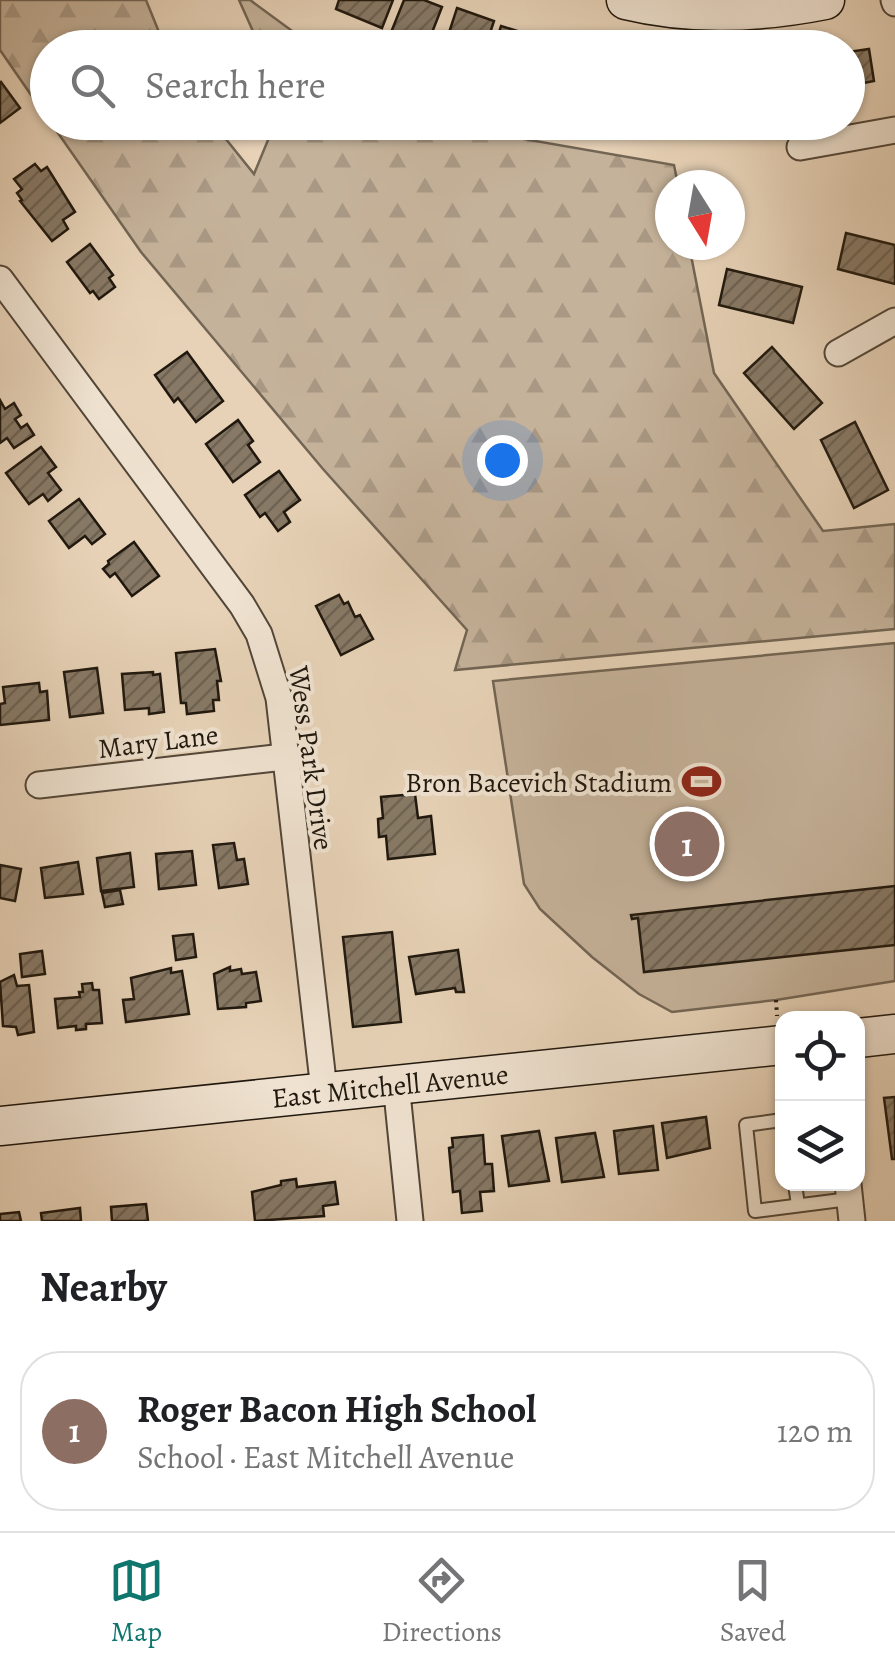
<!DOCTYPE html>
<html lang="en">
<head>
<meta charset="utf-8">
<style>
	body { margin:0; font-family:Alegreya,serif; background:#f2f2f2; color:#202124 }
	.controls { position:absolute; right:30px; bottom:30px; display:grid; overflow:hidden; border-radius:20px; box-shadow:0 2px 8px #0004 }
	.controls button { width:90px; height:90px; display:grid; place-items:center; padding:0; border:0; border-bottom:2px solid #e0e0e0; background:#fff; color:#202124; font:50px sans-serif }
	.compass { position:absolute; left:655px; top:170px; width:90px; height:90px; border-radius:50%; background:#fff; box-shadow:0 2px 8px #0004; rotate:169deg }
	.you { position:absolute; left:502px; top:460px; width:35px; height:35px; margin:-25px; border:8px solid #fff; border-radius:50%; background:#1a73e8; box-shadow:0 0 0 15px #1a73e833 }
	.badge { display:grid; place-items:center; width:65px; height:65px; border-radius:50%; background:#0f766e; color:#fff; font-size:32px; font-weight:700 }
	.pin { position:absolute; translate:-50% -50%; border:5px solid #fff; box-shadow:0 2px 10px #0006 }
	.list { margin:0; padding:0; list-style:none }
	h2 { display:flex; justify-content:space-between; align-items:center; height:130px; margin:0; padding:0 40px; font-size:42px }
	h2 small { font-size:32px; font-weight:400; color:#757577 }
	.list li { display:grid; grid-template-columns:65px 1fr auto; gap:30px; align-items:center; box-sizing:border-box; height:160px; margin:0 20px 20px; padding:0 20px; border:2px solid #e0e0e0; border-radius:40px }
	.list b { display:block; font-size:38px; white-space:nowrap }
	.list p { margin:0; font-size:32px; white-space:nowrap; color:#757577 }
	.list em { font-size:32px; font-style:normal; color:#757577 }
	.icon { flex:none; width:55px; height:55px; fill:none; stroke:currentColor; stroke-width:2; stroke-linecap:round; stroke-linejoin:round }
	.map { position:relative; flex:none; width:895px; height:1221px; overflow:hidden }
	.search { position:absolute; background:#fff; box-shadow:0 2px 8px #0004; left:30px; right:30px; top:30px; height:110px; display:flex; align-items:center; gap:25px; box-sizing:border-box; padding:0 35px; border-radius:55px; color:#757577; font-size:38px }
	.sheet { height:310px; background:#fff }
	nav { display:flex; justify-content:space-around; align-items:center; box-sizing:border-box; height:140px; border-top:2px solid #e0e0e0; background:#fff; font-size:28px; color:#757577 }
	nav a { display:grid; justify-items:center; gap:5px }
	nav .on { color:#0f766e }
	.map>svg:first-child { display:block }
	.forest { fill:url(#forest-firs); stroke:#726554; stroke-width:2.5 }
	.pitch { fill:#c5b29a; stroke:#726554; stroke-width:2.5 }
	.building { fill:url(#building-hatch); stroke:#20180e; stroke-width:2.5 }
	.lines { fill:none; stroke-linecap:round; stroke-linejoin:round }
	.lane-casing { stroke:#524638; stroke-width:16 }
	.street-casing { stroke:#524638; stroke-width:29 }
	.secondary-casing { stroke:#20180e; stroke-width:41 }
	.path { stroke:#20180e; stroke-width:4; stroke-dasharray:2.5 5; stroke-linecap:butt }
	.lane { stroke:#efe2d0; stroke-width:12 }
	.street { stroke:#efe2d0; stroke-width:25 }
	.secondary { stroke:#efe2d0; stroke-width:38 }
	.labels { text-anchor:middle; stroke-width:8; stroke-linejoin:round; paint-order:stroke }
	.street-label { font-size:28px; fill:#20180e; stroke:#efe2d0 }
	.poi-label { font-size:28px; fill:#20180e; stroke:#efe2d0; text-anchor:end }
</style>
</head>
<body>
<div class="map">
<svg width="895" height="1221" viewBox="0 0 895 1221">
	<defs>
		<pattern id="forest-firs" width="22" height="20" patternUnits="userSpaceOnUse" patternTransform="scale(2.5)"><rect width="22" height="20" fill="#c5b29a"/><path d="M5 1l3.5 6h-7zM16 11l3.5 6h-7z" fill="#a99884"/></pattern>
		<pattern id="building-hatch" width="6" height="6" patternUnits="userSpaceOnUse" patternTransform="scale(2.5)"><rect width="6" height="6" fill="#877966"/><path d="M-1 1l2-2M0 6l6-6M5 7l2-2" fill="none" stroke="#6e6252"/></pattern>
	</defs>
	<rect width="100%" height="100%" fill="#e7d2b7"/>
	<filter id="stains"><feTurbulence type="fractalNoise" baseFrequency=".002" numOctaves="4"/><feColorMatrix values="0 0 0 0 .2 0 0 0 0 .09 0 0 0 0 .02 0 0 0 .5 -.17"/></filter>
	<radialGradient id="worn" r=".72"><stop offset=".6" stop-color="#630" stop-opacity="0"/><stop offset="1" stop-color="#630" stop-opacity=".3"/></radialGradient>
	<g class="forest">
		<polygon points="0,0 146,0 165,47 48,48 47,118 0,50"/>
		<polygon points="239,0 250,0 314,47 260,47"/>
		<polygon points="275,123 432,123 674,165 678,185 670,185 670,245 689,245 714,373 823,531 895,524 895,629 455,670 467,630 323,469 141,252 51,123 213,123 254,174"/>
	</g>
	<polygon class="pitch" points="895,643 895,981 776,1000 672,1012 639,994 592,957 540,909 524,884 493,681"/>
	<g class="building">
		<polygon points="339,0 393,0 382,28 336,9"/>
		<polygon points="404,0 424,0 442,7 426,48 386,45"/>
		<polygon points="457,8 494,21 485,48 444,48"/>
		<polygon points="501,26 540,38 537,48 494,48"/>
		<polygon points="869,49 874,81 848,86 848,52"/>
		<polygon points="1,82 20,108 0,123 0,83"/>
		<polygon points="35,164 41,171 47,167 75,212 63,220 68,229 52,241 20,201 22,200 17,193 22,189 14,179"/>
		<polygon points="846,233 895,245 895,284 838,269"/>
		<polygon points="90,244 113,275 109,278 115,287 99,299 93,291 90,293 67,262"/>
		<polygon points="727,269 802,287 793,323 719,305"/>
		<polygon points="772,347 822,403 794,429 744,373"/>
		<polygon points="187,352 223,401 196,422 178,398 174,402 155,375"/>
		<polygon points="0,400 5,409 14,403 21,415 15,419 21,428 27,424 34,435 14,448 7,438 0,443"/>
		<polygon points="238,420 253,441 248,445 260,462 233,482 206,444"/>
		<polygon points="855,422 888,490 854,508 821,440"/>
		<polygon points="41,447 56,467 48,473 61,490 48,501 43,494 29,504 6,473"/>
		<polygon points="279,471 300,500 284,512 290,522 278,531 265,513 260,517 245,495"/>
		<polygon points="79,499 105,534 92,544 85,536 69,548 49,521"/>
		<polygon points="134,542 159,576 132,596 115,573 110,577 103,569 109,564 108,561"/>
		<polygon points="339,595 344,604 348,602 355,617 360,615 373,639 341,655 316,606"/>
		<polygon points="215,649 221,681 217,681 219,700 213,700 214,711 187,714 186,703 181,703 176,653"/>
		<polygon points="97,668 103,713 70,717 64,672"/>
		<polygon points="153,672 153,675 160,674 164,712 149,714 149,708 125,710 122,674"/>
		<polygon points="39,683 40,692 47,691 49,720 0,725 0,704 5,703 3,687"/>
		<polygon points="415,794 418,818 431,816 435,854 388,859 386,836 379,837 378,819 383,818 381,797"/>
		<polygon points="234,843 237,860 244,859 248,884 219,888 213,845"/>
		<polygon points="192,851 196,885 159,889 156,854"/>
		<polygon points="130,853 134,887 101,891 97,858"/>
		<polygon points="78,862 83,894 45,898 41,868"/>
		<polygon points="0,865 21,869 15,901 0,898"/>
		<polygon points="895,886 895,945 644,972 638,918 632,919 631,915"/>
		<polygon points="120,890 123,904 105,907 102,893"/>
		<polygon points="392,932 401,1022 353,1027 343,937"/>
		<polygon points="193,934 196,957 176,960 173,936"/>
		<polygon points="458,950 464,992 456,992 455,988 416,994 409,957"/>
		<polygon points="42,951 45,974 22,977 20,954"/>
		<polygon points="230,967 230,971 241,969 242,974 256,972 261,1001 246,1003 246,1007 218,1009 214,974"/>
		<polygon points="171,968 171,973 182,971 189,1014 126,1022 123,1000 134,999 131,978"/>
		<polygon points="14,975 17,986 29,985 34,1032 18,1035 16,1027 3,1026 0,982"/>
		<polygon points="92,983 93,990 99,990 102,1023 86,1024 86,1029 76,1030 76,1026 58,1028 55,999 80,997 79,992 83,992 82,984"/>
		<polygon points="895,1097 895,1159 892,1159 884,1098"/>
		<polygon points="706,1117 710,1148 667,1158 662,1123"/>
		<polygon points="653,1126 658,1170 619,1174 614,1131"/>
		<polygon points="539,1131 549,1181 509,1186 502,1136"/>
		<polygon points="595,1133 604,1177 562,1182 556,1138"/>
		<polygon points="483,1135 485,1164 492,1164 494,1191 480,1192 482,1211 462,1213 460,1191 453,1192 449,1148 453,1147 452,1138"/>
		<polygon points="296,1179 297,1187 335,1182 338,1204 323,1206 324,1216 255,1221 252,1192 281,1185 281,1181"/>
		<polygon points="146,1204 148,1221 112,1221 111,1207"/>
		<polygon points="80,1208 81,1221 42,1221 41,1213"/>
		<polygon points="19,1212 21,1221 0,1221 0,1214"/>
	</g>
	<g class="lines">
		<defs>
			<g id="lane">
				<polyline points="782,1120 746,1125 755,1211 849,1199"/>
				<polyline points="795,1184 798,1205"/>
			</g>
			<g id="street">
				<polyline points="894,0 895,3"/>
				<polyline points="800,147 895,130"/>
				<polyline points="0,279 242,605 259,634 279,698 324,1090"/>
				<polyline points="838,353 895,321"/>
				<polyline points="39,785 284,757"/>
				<polyline points="396,1083 410,1221"/>
				<polyline points="848,1184 852,1221"/>
			</g>
			<g id="secondary">
				<path d="M 626,0 C 692,16 759,13 825,0"/>
				<polyline points="858,1038 895,1034"/>
				<path id="s1" d="M 0,1126 L 782,1045"/>
			</g>
		</defs>
		<use href="#lane" class="lane-casing"/>
		<use href="#street" class="street-casing"/>
		<use href="#secondary" class="secondary-casing"/>
		<polyline class="path" points="776,1000 777,1016"/>
		<use href="#lane" class="lane"/>
		<use href="#street" class="street"/>
		<use href="#secondary" class="secondary"/>
	</g>
	<defs>
		<symbol id="stadium-bare" viewBox="-9 -9 18 18"><path d="M0-5a6.5 5 0 1 0 0 10a6.5 5 0 1 0 0-10ZM-3.5-1.8h7v3.6h-7Z" fill="#8f2418" stroke="#efe2d0" stroke-width="2.5" paint-order="stroke"/></symbol>
	</defs>
	<g fill-rule="evenodd">
		<use href="#stadium-bare" x="674" y="754" width="55" height="55"/>
	</g>
	<g class="labels">
		<g class="street-label">
			<text transform="translate(158 741) rotate(-7)" y="10">Mary Lane</text>
			<text transform="translate(312 758) rotate(82)" y="10">Wess Park Drive</text>
			<text dy="10" stroke="none"><textPath href="#s1" startOffset="392">East Mitchell Avenue</textPath></text>
		</g>
		<g class="poi-label">
			<text x="672" y="792">Bron Bacevich Stadium</text>
		</g>
	</g>
	<rect width="100%" height="100%" filter="url(#stains)"/>
	<rect width="100%" height="100%" fill="url(#worn)"/>
</svg>
<div class="controls">
<button><svg class="icon" aria-label="locate" viewBox="0 0 24 24"><circle cx="12" cy="12" r="6"/><path d="M12 2v4M12 18v4M2 12h4M18 12h4"/></svg></button>
<button><svg class="icon" aria-label="layers" viewBox="0 0 24 24"><path d="M12 4l9 5-9 5-9-5zM3 14l9 5 9-5"/></svg></button>
</div>
<svg class="compass" viewBox="-18 -18 36 36"><path d="M0-13l5 13h-10z" fill="#e53935"/><path d="M0 13l5-13h-10z" fill="#757577"/></svg>
<div class="you"></div>
<div class="pin badge" style="left:687px;top:844px;background:#8d6e63">1</div>
<div class="search"><svg class="icon" aria-label="search" viewBox="0 0 24 24"><circle cx="10" cy="10" r="6"/><path d="M15 15l6 6"/></svg>Search here</div>
</div>
<section class="sheet">
<h2>Nearby<small></small></h2>
<ul class="list">
<li><span class="badge" style="background:#8d6e63">1</span><div><b>Roger Bacon High School</b><p>School · East Mitchell Avenue</p></div><em>120 m</em></li>
</ul>
</section>
<nav>
<a class="on"><svg class="icon" aria-label="map" viewBox="0 0 24 24"><path d="M3 6l6-2 6 2 6-2v14l-6 2-6-2-6 2zM9 4v14M15 6v14"/></svg>Map</a>
<a><svg class="icon" aria-label="directions" viewBox="0 0 24 24"><path d="M12 3l9 9-9 9-9-9zM9 14v-3h6M13 9l2 2-2 2"/></svg>Directions</a>
<a><svg class="icon" aria-label="saved" viewBox="0 0 24 24"><path d="M7 4h10v16l-5-4-5 4z"/></svg>Saved</a>
</nav>
</body>
</html>
